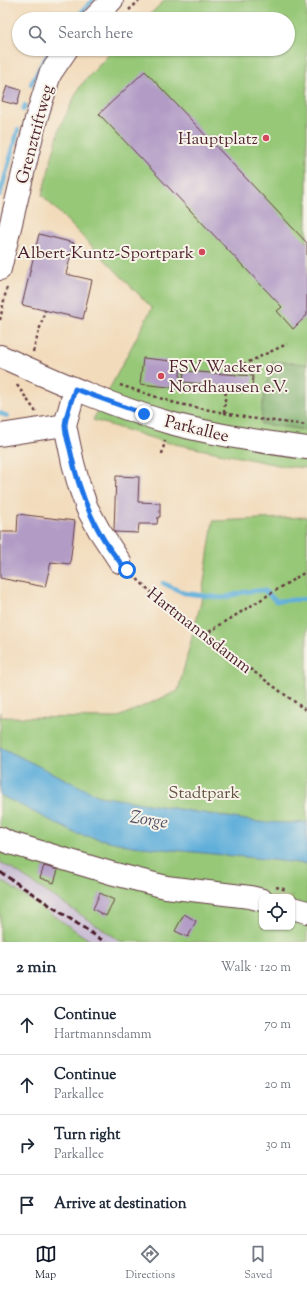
<!DOCTYPE html>
<html lang="en">
<head>
<meta charset="utf-8">
<style>
	body { margin:0; font-family:"Sorts Mill Goudy",serif; background:#f6f6f7; color:#1f2937 }
	.controls { position:absolute; right:12px; bottom:12px; display:grid; overflow:hidden; border-radius:8px; box-shadow:0 1px 3px #0004 }
	.controls button { width:36px; height:36px; display:grid; place-items:center; padding:0; border:0; border-bottom:1px solid #e0e1e3; background:#fff; color:#1f2937; font:20px sans-serif }
	.stop { position:absolute; width:12px; height:12px; margin:-9px; border:3px solid #1a73e8; border-radius:50%; background:#fff }
	.stop.end { background:#1a73e8; border-color:#fff; box-shadow:0 1px 4px #0008 }
	.list { margin:0; padding:0; list-style:none }
	h2 { display:flex; justify-content:space-between; align-items:center; height:52px; margin:0; padding:0 16px; font-size:17px }
	h2 small { font-size:13px; font-weight:400; color:#747a83 }
	.list li { display:grid; grid-template-columns:26px 1fr auto; gap:12px; align-items:center; box-sizing:border-box; height:60px; padding:0 16px; border-top:1px solid #e0e1e3 }
	.list b { display:block; font-size:15px; white-space:nowrap }
	.list p { margin:0; font-size:13px; white-space:nowrap; color:#747a83 }
	.list em { font-size:13px; font-style:normal; color:#747a83 }
	.icon { flex:none; width:22px; height:22px; fill:none; stroke:currentColor; stroke-width:2; stroke-linecap:round; stroke-linejoin:round }
	.map { position:relative; flex:none; width:307px; height:942px; overflow:hidden }
	.search { position:absolute; background:#fff; box-shadow:0 1px 3px #0004; left:12px; right:12px; top:12px; height:44px; display:flex; align-items:center; gap:10px; box-sizing:border-box; padding:0 14px; border-radius:22px; color:#747a83; font-size:15px }
	.sheet { height:292px; background:#fff }
	nav { display:flex; justify-content:space-around; align-items:center; box-sizing:border-box; height:56px; border-top:1px solid #e0e1e3; background:#fff; font-size:11px; color:#747a83 }
	nav a { display:grid; justify-items:center; gap:2px }
	nav .on { color:#111827 }
	.map>svg:first-child { display:block }
	.industrial { fill:#cbbfd5 }
	.green { fill:#97c878; stroke:#707452; fill-rule:evenodd }
	.forest { fill:#79ac68; stroke:#62664a }
	.water { fill:#60afda; stroke:#556782 }
	.lines { fill:none; stroke-linecap:round; stroke-linejoin:round }
	.stream { stroke:#60afda; stroke-width:4.5 }
	.building { fill:#b29cc6 }
	.minor-casing { stroke:#633b41; stroke-width:24 }
	.major-casing { stroke:#633b41; stroke-width:24 }
	.path { stroke:#633b41; stroke-width:2.5; stroke-dasharray:3 3; stroke-linecap:butt }
	.minor { stroke:#fff; stroke-width:22 }
	.major { stroke:#fff; stroke-width:22 }
	.rail { stroke:#4a1f2b; stroke-width:3; stroke-dasharray:6 3; stroke-linecap:butt }
	.route { stroke:#1a73e8; stroke-width:5 }
	.poi-dot { fill:#d1495b; stroke:#f7f3e8; stroke-width:1.5 }
	.labels { text-anchor:middle; stroke-width:4; stroke-linejoin:round; paint-order:stroke }
	.street-label { font-size:17px; fill:#4a1f2b; stroke:#f7f3e8 }
	.poi-label { font-size:17px; fill:#4a1f2b; stroke:#f7f3e8; text-anchor:end }
	.park-label { font-size:17px; fill:#615242; stroke:#f7f3e8 }
	.water-label { font-size:18px; font-style:italic; fill:#525168; stroke:#f7f3e8 }
</style>
</head>
<body>
<div class="map">
<svg width="307" height="942" viewBox="0 0 307 942">
	<rect width="100%" height="100%" fill="#f7f3e8"/>
	<filter id="ink" filterUnits="userSpaceOnUse"><feTurbulence type="fractalNoise" baseFrequency=".025" numOctaves="2"/><feDisplacementMap in="SourceGraphic" scale="8" xChannelSelector="R" yChannelSelector="G"/><feConvolveMatrix kernelMatrix="1 2 1 2 8 2 1 2 1" color-interpolation-filters="sRGB"/></filter>
	<filter id="wash" filterUnits="userSpaceOnUse"><feTurbulence type="fractalNoise" baseFrequency=".012" numOctaves="4" result="noise"/><feDisplacementMap in="SourceGraphic" scale="16" xChannelSelector="R" yChannelSelector="G"/><feGaussianBlur stdDeviation="0.9" result="paint"/><feColorMatrix in="noise" values="0 0 0 0 0 0 0 0 0 0 0 0 0 0 0 0 0 1.4 0 .05"/><feComposite in="paint" operator="in"/></filter>
	<g filter="url(#wash)">
		<rect width="100%" height="100%" fill="#f2dbbb"/>
		<polygon class="industrial" points="0,862 12,869 122,942 92,942 0,880"/>
		<g class="green">
			<polygon points="165,0 307,0 307,364 272,361 261,424 307,430 307,468 283,466 165,442 93,420 152,308 42,195 60,127 80,86 114,49 288,49 288,19 145,19"/>
			<path d="M 307,517 L 307,942 L 122,942 L 12,869 L 0,862 L 0,712 L 1,717 L 116,718 L 178,691 L 201,602 L 213,521 ZM 262,897 L 292,897 L 292,927 L 262,927 Z"/>
			<polygon points="0,880 4,882 92,942 0,942"/>
		</g>
		<polygon class="forest" points="272,361 307,364 307,430 261,424 262,407"/>
		<polygon class="water" points="0,747 99,796 258,822 287,823 307,822 307,864 245,857 132,846 77,834 0,795"/>
		<g class="lines">
			<g class="stream">
				<polyline points="75,19 93,0"/>
				<polyline points="31,84 42,63 52,49"/>
				<polyline points="23,110 25,105"/>
				<polyline points="0,195 18,130"/>
				<polyline points="0,413 7,416"/>
				<polyline points="163,583 184,593 223,598 244,592 264,590 276,601 307,599"/>
			</g>
		</g>
		<g id="blocks">
			<g class="building">
				<polygon points="145,71 307,243 307,315 293,329 277,311 282,307 99,114"/>
				<polygon points="7,86 21,90 17,105 2,101"/>
				<polygon points="39,234 74,243 66,274 92,280 83,319 22,305"/>
				<polygon points="143,358 181,362 179,388 140,384"/>
				<polygon points="184,371 253,376 252,389 183,382"/>
				<polygon points="116,476 139,477 138,502 160,503 160,517 158,517 157,524 139,524 138,533 115,532 114,530"/>
				<polygon points="18,514 75,521 70,564 51,562 45,587 0,578 0,532 17,532"/>
				<polygon points="44,866 58,870 54,883 40,878"/>
				<polygon points="100,893 114,900 106,916 93,909"/>
				<polygon points="184,914 196,921 188,937 175,931"/>
			</g>
		</g>
	</g>
	<g filter="url(#ink)">
		<use href="#blocks" fill-opacity="0" stroke="#633b41" stroke-width="1"/>
		<g class="lines">
			<defs>
				<g id="minor">
					<polyline points="93,19 112,0"/>
					<polyline points="0,269 36,119 50,74 67,49"/>
					<polyline points="75,389 65,425 73,463 79,485 87,508 99,530 120,562"/>
					<polyline points="0,435 65,425"/>
					<polyline points="0,838 7,842 111,873 166,887 250,897 262,900"/>
					<polyline points="292,908 307,912"/>
				</g>
				<path id="major" d="M 0,356 C 56,381 111,406 170,423 C 215,435 261,442 307,448"/>
			</defs>
			<use href="#minor" class="minor-casing"/>
			<use href="#major" class="major-casing"/>
			<g class="path">
				<polyline points="129,10 140,0"/>
				<polyline points="85,54 89,49"/>
				<polyline points="0,320 7,286"/>
				<polyline points="33,352 45,310"/>
				<polyline points="227,372 287,344"/>
				<polyline points="17,385 36,412"/>
				<polyline points="120,385 175,403 249,418 307,425"/>
				<polyline points="224,413 226,388"/>
				<polyline points="162,454 165,440"/>
				<polyline points="133,575 169,609 307,711"/>
				<polyline points="204,635 307,571"/>
				<polyline points="276,887 287,890"/>
			</g>
			<use href="#minor" class="minor"/>
			<use href="#major" class="major"/>
			<polyline class="rail" points="0,872 105,942"/>
		</g>
	</g>
	<g class="lines" filter="url(#ink)">
		<path class="route" d="M 127,570 C 96,537 79,493 70,449 C 68,442 65,432 65,425 C 66,414 72,400 75,389 L 144,414"/>
	</g>
	<g class="poi-dot">
		<circle cx="266" cy="138" r="4"/>
		<circle cx="202" cy="252" r="4"/>
		<circle cx="161" cy="376" r="4"/>
	</g>
	<g class="labels">
		<g class="street-label">
			<text transform="translate(34 134) rotate(-75)" y="6">Grenztriftweg</text>
			<text transform="translate(197 428) rotate(14)" y="6">Parkallee</text>
			<text transform="translate(200 630) rotate(38)" y="6">Hartmannsdamm</text>
		</g>
		<g class="poi-label">
			<text x="258" y="144">Hauptplatz</text>
			<text x="194" y="258">Albert-Kuntz-Sportpark</text>
			<text x="169" y="372" text-anchor="start">FSV Wacker 90<tspan x="169" dy="20">Nordhausen e.V.</tspan></text>
		</g>
		<g class="park-label">
			<text x="204" y="798">Stadtpark</text>
		</g>
		<g class="water-label">
			<text transform="translate(149 819) rotate(9)" y="6">Zorge</text>
		</g>
	</g>
</svg>
<div class="controls">
<button><svg class="icon" aria-label="locate" viewBox="0 0 24 24"><circle cx="12" cy="12" r="6"/><path d="M12 2v4M12 18v4M2 12h4M18 12h4"/></svg></button>
</div>
<div class="stop" style="left:127px;top:570px"></div>
<div class="stop end" style="left:144px;top:414px"></div>
<div class="search"><svg class="icon" aria-label="search" viewBox="0 0 24 24"><circle cx="10" cy="10" r="6"/><path d="M15 15l6 6"/></svg>Search here</div>
</div>
<section class="sheet">
<h2>2 min<small>Walk · 120 m</small></h2>
<ul class="list">
<li><svg class="icon" aria-label="ahead" viewBox="0 0 24 24"><path d="M12 20V5M6 11l6-6 6 6"/></svg><div><b>Continue</b><p>Hartmannsdamm</p></div><em>70 m</em></li>
<li><svg class="icon" aria-label="ahead" viewBox="0 0 24 24"><path d="M12 20V5M6 11l6-6 6 6"/></svg><div><b>Continue</b><p>Parkallee</p></div><em>20 m</em></li>
<li><svg class="icon" aria-label="right" viewBox="0 0 24 24"><path d="M7 20v-9h11M14 6l5 5-5 5"/></svg><div><b>Turn right</b><p>Parkallee</p></div><em>30 m</em></li>
<li><svg class="icon" aria-label="arrive" viewBox="0 0 24 24"><path d="M6 21V4h12l-3 4 3 4H6"/></svg><div><b>Arrive at destination</b></div></li>
</ul>
</section>
<nav>
<a class="on"><svg class="icon" aria-label="map" viewBox="0 0 24 24"><path d="M3 6l6-2 6 2 6-2v14l-6 2-6-2-6 2zM9 4v14M15 6v14"/></svg>Map</a>
<a><svg class="icon" aria-label="directions" viewBox="0 0 24 24"><path d="M12 3l9 9-9 9-9-9zM9 14v-3h6M13 9l2 2-2 2"/></svg>Directions</a>
<a><svg class="icon" aria-label="saved" viewBox="0 0 24 24"><path d="M7 4h10v16l-5-4-5 4z"/></svg>Saved</a>
</nav>
</body>
</html>
